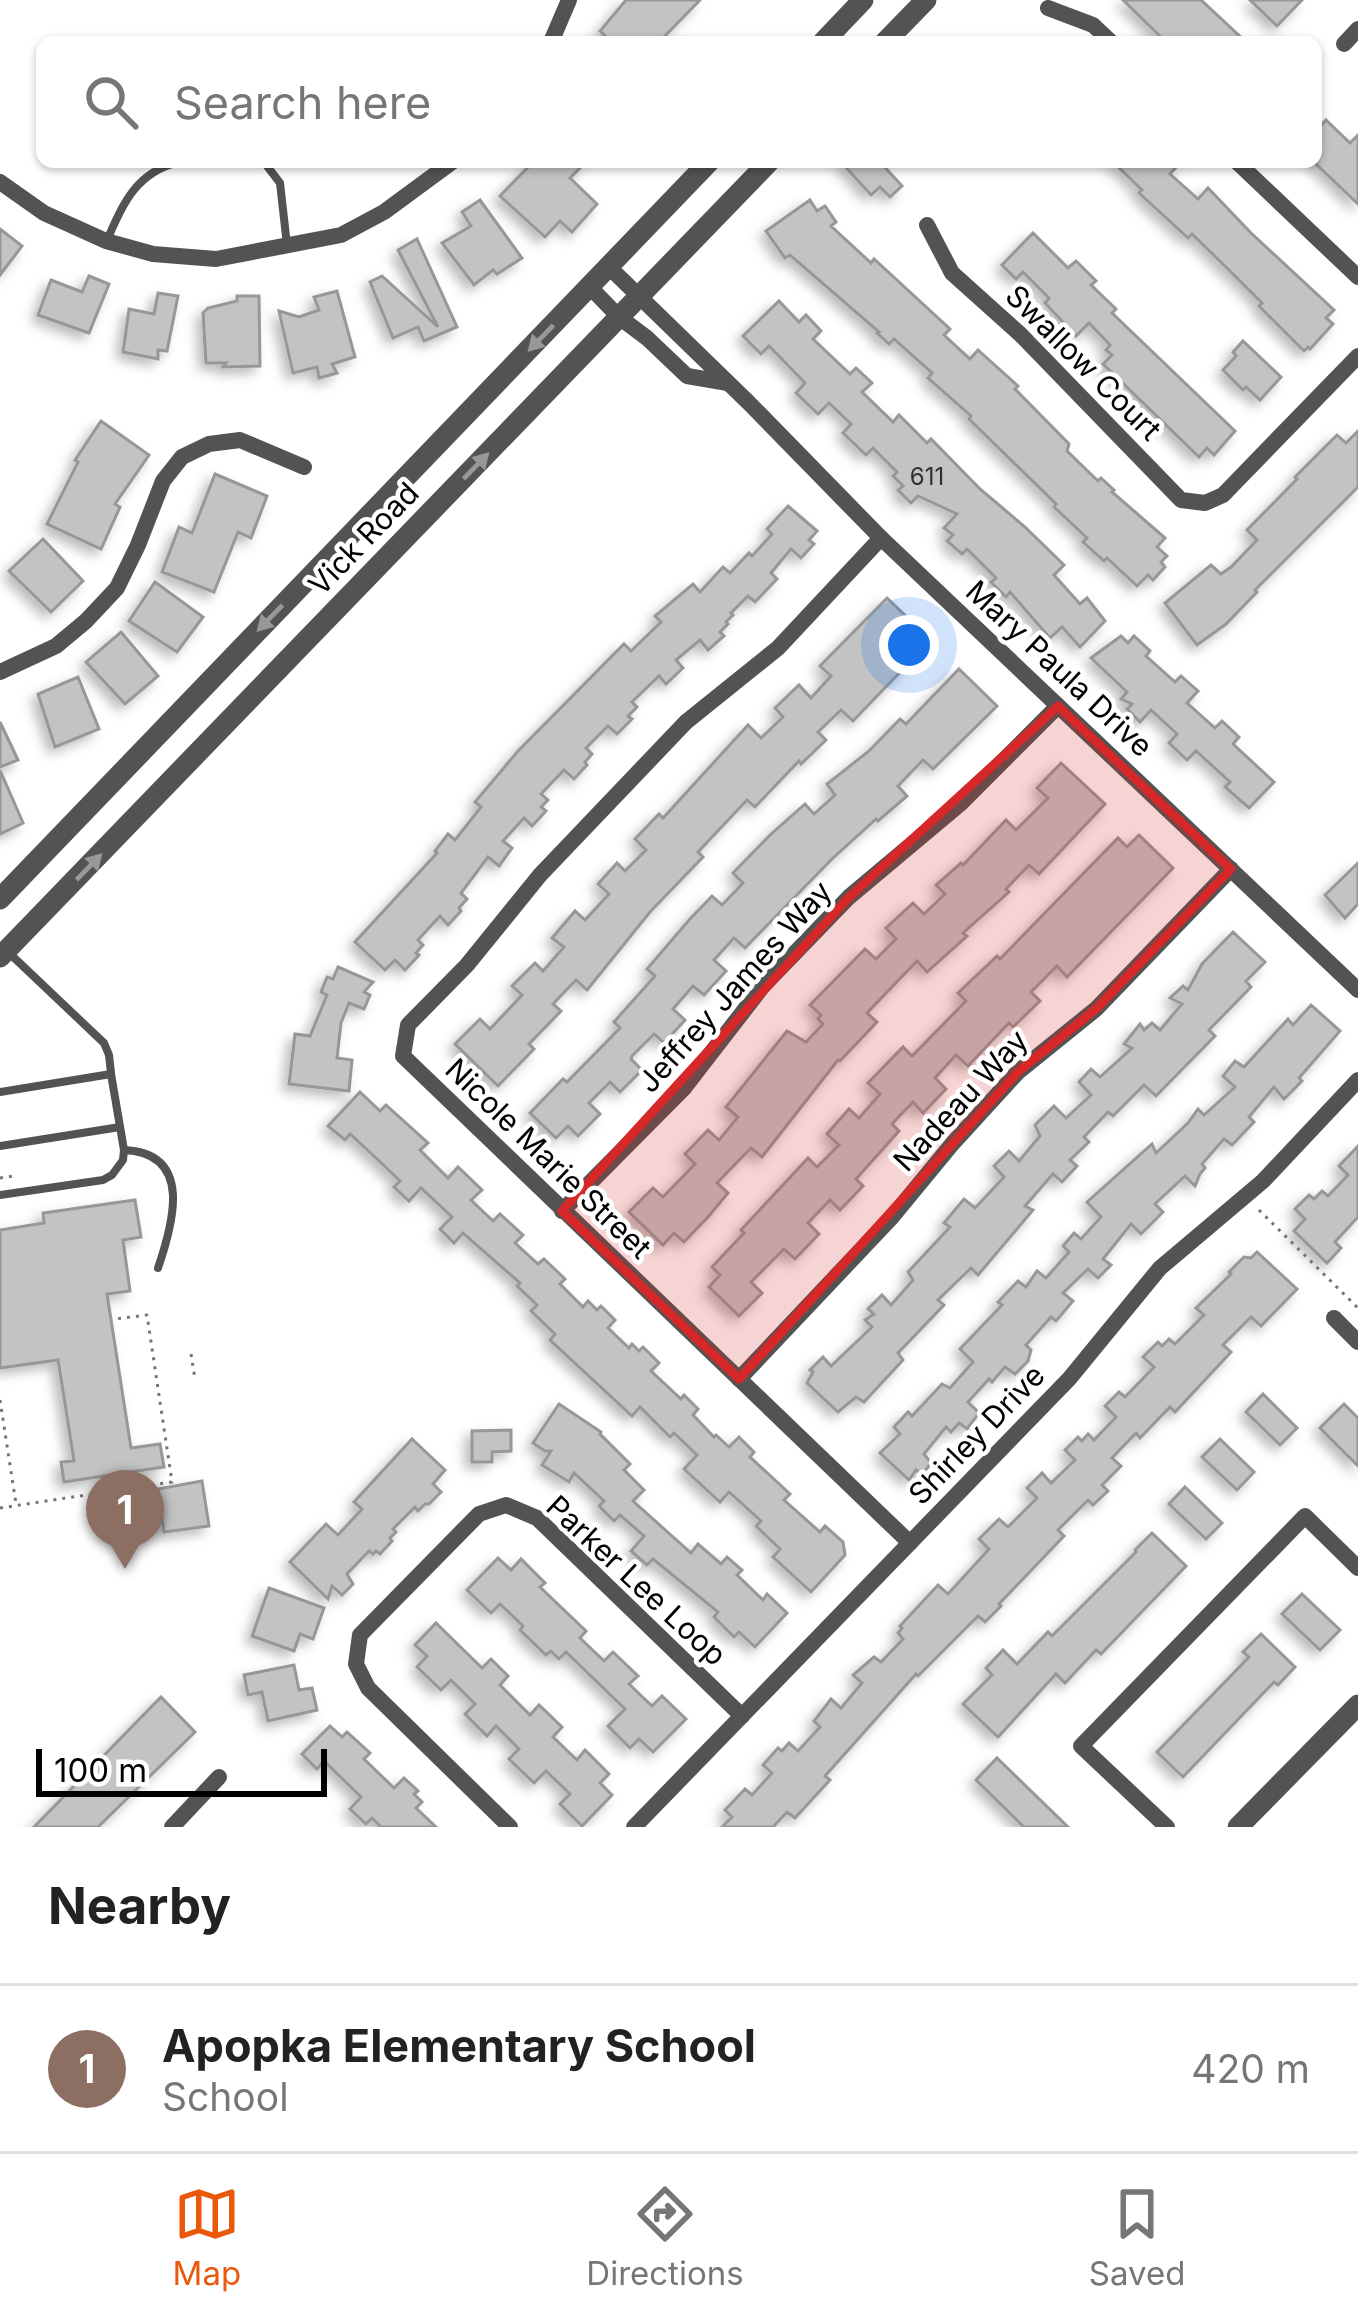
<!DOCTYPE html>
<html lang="en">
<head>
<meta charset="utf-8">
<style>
	body { margin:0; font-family:Inter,sans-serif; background:#f2f2f2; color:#222 }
	.scale { position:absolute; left:36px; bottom:30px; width:291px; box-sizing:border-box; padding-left:12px; border:6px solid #000; border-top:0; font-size:33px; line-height:42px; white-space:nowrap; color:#000; -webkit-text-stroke:9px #fff; paint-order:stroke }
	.you { position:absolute; left:909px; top:645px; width:42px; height:42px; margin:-30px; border:9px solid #fff; border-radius:50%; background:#1a73e8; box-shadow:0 0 0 18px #1a73e833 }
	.badge { display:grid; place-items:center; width:78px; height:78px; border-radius:50%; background:#ea580c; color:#fff; font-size:39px; font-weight:700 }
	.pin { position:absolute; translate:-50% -99px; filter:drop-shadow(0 3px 6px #0008) }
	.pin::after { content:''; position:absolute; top:63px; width:42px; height:36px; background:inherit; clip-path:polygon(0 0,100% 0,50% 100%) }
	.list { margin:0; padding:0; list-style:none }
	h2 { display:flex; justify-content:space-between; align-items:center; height:156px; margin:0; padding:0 48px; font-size:51px }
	h2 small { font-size:39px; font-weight:400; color:#767676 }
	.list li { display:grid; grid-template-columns:78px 1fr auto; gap:36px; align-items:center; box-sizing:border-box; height:168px; padding:0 48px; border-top:3px solid #e0e0e0 }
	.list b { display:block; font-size:45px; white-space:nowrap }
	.list p { margin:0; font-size:39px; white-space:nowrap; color:#767676 }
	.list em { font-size:39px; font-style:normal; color:#767676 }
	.icon { flex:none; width:66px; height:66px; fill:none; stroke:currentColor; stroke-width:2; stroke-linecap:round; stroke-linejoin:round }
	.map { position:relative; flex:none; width:1358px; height:1827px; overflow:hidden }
	.search { position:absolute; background:#fff; box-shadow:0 3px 9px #0004; left:36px; right:36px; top:36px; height:132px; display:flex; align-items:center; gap:30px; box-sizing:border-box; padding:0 42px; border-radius:18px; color:#767676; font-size:45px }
	.sheet { height:324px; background:#fff }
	nav { display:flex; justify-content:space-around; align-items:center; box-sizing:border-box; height:168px; border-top:3px solid #e0e0e0; background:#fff; font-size:33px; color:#767676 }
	nav a { display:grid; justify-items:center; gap:6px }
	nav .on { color:#ea580c }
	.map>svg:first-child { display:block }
	.building { fill:#c3c3c3; stroke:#979797; stroke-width:3; filter:url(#shadow) }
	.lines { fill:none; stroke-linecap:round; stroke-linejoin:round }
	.path { stroke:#757575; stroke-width:3; stroke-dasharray:3 6; stroke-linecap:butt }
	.service { stroke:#535353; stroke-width:8 }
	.minor { stroke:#535353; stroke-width:16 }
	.tertiary { stroke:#535353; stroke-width:21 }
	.oneway { fill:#989898 }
	.marked { fill:#d62828; fill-opacity:0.2; stroke:#d62828; stroke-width:9; stroke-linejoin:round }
	.labels { text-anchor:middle; stroke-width:9; stroke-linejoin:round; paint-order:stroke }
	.number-label { font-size:24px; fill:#313131 }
	.street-label { font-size:30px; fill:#000; stroke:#fff }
</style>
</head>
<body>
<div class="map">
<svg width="1358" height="1827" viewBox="0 0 1358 1827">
	<defs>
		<filter id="shadow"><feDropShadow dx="-6" dy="6" stdDeviation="6" flood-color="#0004"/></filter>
	</defs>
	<rect width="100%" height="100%" fill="#fff"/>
	<g class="building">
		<polygon points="626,0 700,0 659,42 612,42 600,31"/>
		<polygon points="1123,0 1201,0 1246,42 1166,42"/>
		<polygon points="1250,0 1302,0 1277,26"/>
		<polygon points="1326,120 1350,143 1358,135 1358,204 1316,164 1316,131"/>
		<polygon points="533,162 586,162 570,178 597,204 572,232 560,221 545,237 500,196"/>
		<polygon points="841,162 880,162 902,186 890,197 880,187 871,195"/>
		<polygon points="1113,162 1181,162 1170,174 1198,199 1208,188 1251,233 1334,310 1326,318 1333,324 1310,349 1308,347 1304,351 1259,306 1262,303 1231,272 1192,234 1188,238 1139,193 1142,190"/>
		<polygon points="480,200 522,258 497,274 493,270 474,285 442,243 471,226 462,212"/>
		<polygon points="810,200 817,211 825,206 836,222 831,226 871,263 874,259 950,329 944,335 970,359 978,350 1018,386 1015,389 1069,444 1067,451 1098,481 1101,478 1114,490 1112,492 1165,538 1157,547 1167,556 1161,562 1165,567 1153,580 1148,575 1137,586 1107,558 1104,561 1083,542 1087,538 1054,507 1056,504 969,419 971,416 928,378 932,373 894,339 889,344 877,333 879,332 790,255 785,258 766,231"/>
		<polygon points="0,229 22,246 0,275"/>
		<polygon points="1033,233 1068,268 1076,261 1096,281 1091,285 1116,309 1112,313 1235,431 1214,455 1207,448 1199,457 1103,364 1112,355 1106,350 1110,345 1089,323 1076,336 1045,303 1049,298 1023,272 1016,279 1002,265"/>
		<polygon points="417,239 457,327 424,341 418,327 393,338 370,282 382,276 438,327 398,250"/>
		<polygon points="89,276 109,284 89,333 38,315 51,280 82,292"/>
		<polygon points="337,291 355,357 332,364 337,373 319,378 317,367 293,373 279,311 299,317 319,310 314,297"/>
		<polygon points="158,293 178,296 167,351 158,350 158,359 123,352 129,309 154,314"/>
		<polygon points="237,296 259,296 260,366 223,367 226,363 206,363 203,313 208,308 237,301"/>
		<polygon points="779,301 799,322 806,315 821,331 813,339 850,374 856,368 872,383 862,392 893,422 899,415 927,443 931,439 980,489 1025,527 1064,565 1054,575 1080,604 1087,598 1105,621 1080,647 1062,627 1050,638 1010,592 1006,597 991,582 996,578 967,549 962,554 947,541 953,535 944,528 957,514 918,496 911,503 898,490 903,486 893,476 897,472 873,448 866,455 843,433 851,424 829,403 818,414 796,393 805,383 769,346 761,354 743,336"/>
		<polygon points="1243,341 1281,377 1260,400 1246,387 1243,390 1223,370 1236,356 1233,352"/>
		<polygon points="101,421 149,455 115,504 120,507 101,549 47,524 78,462 75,460"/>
		<polygon points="1358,431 1358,487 1255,590 1257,592 1226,624 1197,645 1165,603 1211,565 1221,574 1231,567 1257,540 1247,530 1297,479 1295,477 1337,435 1346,443"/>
		<polygon points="215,474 267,496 251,538 238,532 214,592 162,572 179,527 192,533"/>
		<polygon points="788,506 817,531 809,540 814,544 801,558 791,549 771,573 777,579 755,602 748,596 731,613 733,615 726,622 728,624 720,632 724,636 708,650 700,640 676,660 683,668 666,684 659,676 632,702 637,707 628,716 632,719 617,734 608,726 586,748 592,754 585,762 587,765 574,779 564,770 541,794 548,800 541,807 546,811 532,826 524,818 503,841 512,848 499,866 488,857 461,893 467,899 459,908 461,911 448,925 440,916 418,940 423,945 416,953 419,955 405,970 395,960 385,970 355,942 437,853 435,851 448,834 455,840 481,807 475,802 518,751 624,644 631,651 661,622 655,616 693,584 700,592 723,567 730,573 749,553 752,556 772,534 767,529"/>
		<polygon points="43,539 83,581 51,612 9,571"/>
		<polygon points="155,582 203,617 177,652 129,621"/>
		<polygon points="887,598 931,640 853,721 841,710 818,732 826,740 801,764 799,761 755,807 747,800 698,852 703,857 650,912 587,990 576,980 553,1004 561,1011 529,1044 534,1049 498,1086 455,1044 480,1019 490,1029 522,995 512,986 535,963 543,971 564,947 552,938 575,911 585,920 609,894 598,884 617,863 625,871 646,850 635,839 659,814 663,818 748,725 761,738 783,717 775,708 799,685 811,698 831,676 820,666"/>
		<polygon points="121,632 158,676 125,704 86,662"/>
		<polygon points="1121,636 1128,643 1134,636 1150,651 1146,656 1175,682 1181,676 1198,691 1187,703 1215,728 1222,721 1239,737 1233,744 1274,782 1249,808 1225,787 1230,782 1196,751 1187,760 1169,743 1177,734 1151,710 1140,722 1127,709 1132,704 1121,699 1127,692 1091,658"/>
		<polygon points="959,669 997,706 933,769 923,760 898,786 907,796 878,821 876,819 832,859 745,948 734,938 714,960 726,971 704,995 693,986 673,1009 685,1020 664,1043 654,1034 632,1056 631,1059 642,1070 620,1092 610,1082 589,1103 600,1114 578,1136 568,1126 556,1138 530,1113 563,1079 567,1082 620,1028 614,1022 655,976 647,969 689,920 712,896 722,905 743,883 733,873 770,835 805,804 814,814 835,795 827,784 869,751 900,719 906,724"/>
		<polygon points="78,677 99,729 55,747 38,694"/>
		<polygon points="0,722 18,760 0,767"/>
		<polygon points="1061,763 1105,804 1039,874 1029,865 1006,889 1009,892 963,933 967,936 927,972 917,961 867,1013 877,1022 840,1061 838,1060 762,1157 751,1148 717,1183 728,1193 708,1217 684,1242 674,1233 663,1245 629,1212 653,1188 663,1197 695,1164 685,1154 708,1130 719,1140 738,1117 726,1107 787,1031 806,1042 823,1024 818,1019 821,1015 810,1005 865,949 876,959 896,939 886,928 913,903 924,914 945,894 936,885 961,863 963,865 1006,820 1016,830 1048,798 1037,788"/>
		<polygon points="0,770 23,823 0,834"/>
		<polygon points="1139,835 1173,868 1067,977 1057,966 1031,992 1040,1001 1013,1027 1009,1023 968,1066 956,1055 935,1078 946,1089 923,1113 913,1102 892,1124 899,1131 856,1179 863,1186 840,1210 830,1200 808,1223 819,1234 795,1259 784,1249 751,1282 762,1293 739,1316 709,1287 720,1275 712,1267 744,1233 741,1230 808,1158 817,1167 839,1145 827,1134 849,1109 859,1118 880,1094 868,1083 903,1047 912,1056 966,1001 958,993 997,956 1000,959 1118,838 1127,847"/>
		<polygon points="1358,863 1358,904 1345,918 1325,895"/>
		<polygon points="1233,932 1265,962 1246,981 1251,987 1209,1030 1215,1036 1156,1096 1144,1085 1113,1116 1108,1112 1084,1137 1089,1142 1070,1160 1077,1166 1062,1182 1053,1174 1025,1206 1033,1210 978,1275 971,1268 938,1300 944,1305 898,1353 903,1360 864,1402 856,1397 838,1412 807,1383 813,1372 810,1370 823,1357 831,1366 872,1327 865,1320 874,1314 868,1309 882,1295 891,1305 913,1280 908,1272 950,1227 944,1223 964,1199 975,1208 1004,1177 994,1166 1009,1151 1019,1161 1040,1136 1035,1125 1054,1106 1066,1118 1091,1095 1079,1082 1091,1069 1100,1077 1132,1048 1124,1044 1140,1024 1144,1030 1152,1023 1160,1030 1182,1004 1170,998 1183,986 1188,990 1202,964"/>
		<polygon points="338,967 373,982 364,992 370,995 364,1009 349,1003 341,1023 337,1058 352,1060 349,1091 289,1084 295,1034 310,1036 327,995 321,992 327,977 333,979"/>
		<polygon points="1311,1005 1340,1031 1299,1078 1302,1081 1284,1099 1274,1087 1249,1117 1254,1122 1232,1145 1224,1139 1202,1164 1205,1168 1200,1174 1195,1186 1185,1176 1155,1204 1163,1212 1141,1234 1131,1224 1103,1259 1111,1265 1098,1278 1088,1269 1063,1293 1073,1301 1056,1321 1051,1317 1026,1345 1031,1350 1028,1361 1015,1374 1005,1367 992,1382 989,1379 968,1402 979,1413 967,1429 959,1423 951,1432 946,1427 924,1454 931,1463 922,1475 916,1470 909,1480 880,1453 900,1434 894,1427 908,1412 912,1416 942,1384 950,1388 973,1362 960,1349 1002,1305 998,1302 1018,1281 1026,1287 1037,1271 1046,1278 1069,1252 1063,1246 1074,1233 1081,1239 1101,1217 1087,1202 1152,1144 1156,1153 1188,1123 1198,1109 1204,1115 1235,1087 1223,1076 1235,1061 1244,1067 1288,1019 1293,1025"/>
		<polygon points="360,1092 380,1111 386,1105 428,1143 420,1150 448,1178 458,1167 482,1190 471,1200 493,1221 500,1214 523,1235 515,1243 538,1264 544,1259 565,1279 560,1284 583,1307 588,1301 597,1310 601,1306 615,1320 608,1328 629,1348 632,1344 639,1351 643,1347 659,1363 651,1371 681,1399 684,1395 698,1409 693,1415 714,1437 716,1435 729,1447 739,1437 754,1452 750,1457 790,1494 784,1500 820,1532 825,1526 843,1542 845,1555 811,1592 773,1557 780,1549 756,1526 761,1521 729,1492 720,1502 684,1469 697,1455 674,1433 670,1437 640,1407 632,1416 550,1340 555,1334 531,1311 537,1305 517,1286 520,1283 463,1233 454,1243 440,1229 452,1217 421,1188 409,1201 394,1187 400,1181 377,1159 350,1134 345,1140 328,1126"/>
		<polygon points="1358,1146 1358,1217 1335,1242 1341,1248 1327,1263 1294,1231 1305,1219 1295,1209 1309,1195 1314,1199 1322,1191 1328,1196 1348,1175 1339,1166"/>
		<polygon points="135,1200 141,1237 123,1240 130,1291 107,1294 131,1448 160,1444 164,1467 64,1482 61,1462 74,1461 58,1360 0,1368 0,1230 44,1223 43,1213"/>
		<polygon points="1257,1252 1297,1289 1261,1326 1251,1317 1223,1345 1231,1352 1175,1412 1170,1407 1140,1438 1136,1433 1112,1458 1121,1466 1102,1485 1108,1491 1093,1505 1088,1500 1058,1530 1064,1536 999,1604 1001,1606 985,1622 978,1616 918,1676 916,1674 825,1776 830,1780 795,1818 787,1812 773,1827 722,1827 732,1817 725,1810 745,1789 752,1795 772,1773 763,1765 778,1748 782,1751 789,1743 798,1751 820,1727 814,1721 831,1699 841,1708 862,1683 853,1675 874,1657 881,1662 903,1639 898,1633 902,1628 900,1626 938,1585 948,1594 989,1549 979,1539 999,1519 1008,1527 1037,1498 1027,1488 1042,1473 1051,1483 1075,1460 1065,1450 1078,1437 1082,1441 1088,1434 1094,1440 1116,1417 1105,1406 1119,1392 1125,1397 1154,1367 1143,1357 1158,1342 1162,1346 1169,1339 1175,1344 1204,1315 1196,1308 1231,1274 1229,1272 1244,1257 1251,1258"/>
		<polygon points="1263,1394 1297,1428 1280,1445 1246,1412"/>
		<polygon points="559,1404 601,1432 600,1434 630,1464 624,1470 644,1490 633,1501 691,1553 698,1544 721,1564 727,1557 742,1570 737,1575 763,1600 767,1594 787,1613 755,1647 739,1632 734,1637 714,1617 718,1612 653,1559 647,1565 631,1551 644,1536 620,1515 614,1521 599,1506 604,1501 574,1473 569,1482 542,1465 551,1451 545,1451 533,1443"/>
		<polygon points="1344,1404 1358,1418 1358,1466 1320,1428"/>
		<polygon points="511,1430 511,1451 492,1452 492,1462 472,1462 472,1431"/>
		<polygon points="412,1439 445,1470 433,1484 441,1492 429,1504 425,1504 418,1511 415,1507 393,1529 396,1532 390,1538 392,1541 380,1554 376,1551 373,1554 369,1551 347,1574 353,1584 342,1595 332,1586 328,1599 290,1562 326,1524 338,1535 362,1509 354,1502"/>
		<polygon points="1220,1439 1254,1472 1237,1490 1202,1457"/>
		<polygon points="202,1481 209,1526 164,1532 158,1489"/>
		<polygon points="1185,1487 1222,1523 1206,1539 1169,1504"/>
		<polygon points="1152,1533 1186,1566 1101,1654 1096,1650 1065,1683 1056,1674 998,1737 963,1704 992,1675 986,1668 1003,1650 1017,1664 1048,1632 1052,1636 1136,1552 1135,1550"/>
		<polygon points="498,1558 511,1570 521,1559 545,1583 540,1587 586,1631 580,1638 604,1661 613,1652 638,1676 629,1684 652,1706 662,1696 686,1719 653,1752 639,1739 630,1748 608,1726 625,1709 566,1652 559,1659 551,1651 546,1655 520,1630 523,1626 500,1604 491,1613 467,1590"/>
		<polygon points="269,1588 324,1608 313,1639 300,1634 294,1651 252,1636"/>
		<polygon points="1302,1594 1340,1630 1320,1650 1282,1614"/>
		<polygon points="436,1623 482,1668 491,1659 508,1676 500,1685 530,1715 539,1705 562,1727 553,1737 577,1760 585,1750 609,1774 600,1783 612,1795 582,1826 560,1804 570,1794 546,1771 534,1783 509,1759 519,1749 496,1726 487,1736 465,1714 475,1704 451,1680 441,1690 417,1667 427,1656 415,1645"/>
		<polygon points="1261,1634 1295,1667 1278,1685 1274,1682 1183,1777 1157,1752 1249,1657 1243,1652"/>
		<polygon points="294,1665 299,1690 312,1688 317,1710 268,1721 262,1692 248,1695 244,1675"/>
		<polygon points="161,1697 195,1732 98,1827 34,1827"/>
		<polygon points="330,1726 342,1737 347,1732 370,1753 364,1759 394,1788 404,1778 418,1791 414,1794 422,1802 416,1808 436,1827 381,1827 372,1818 366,1824 350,1809 361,1797 324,1761 317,1769 302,1754"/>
		<polygon points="997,1758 1068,1827 1024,1827 976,1780"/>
	</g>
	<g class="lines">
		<g class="path">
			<polyline points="0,1178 14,1176"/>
			<polyline points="1259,1210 1358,1308"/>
			<polyline points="191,1354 195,1379"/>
			<polyline points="0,1400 16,1504"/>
			<polyline points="0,1508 172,1482 147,1315 115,1319"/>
		</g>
		<g class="service">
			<polyline points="264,162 280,183 287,245"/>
			<path d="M 107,240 C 123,204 136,172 179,162"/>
			<polyline points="7,951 104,1043 109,1055 111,1073"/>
			<polyline points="0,1092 111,1074 124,1150 123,1160 112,1175 103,1180 0,1195"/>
			<polyline points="0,1146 120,1127"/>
			<path d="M 124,1150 C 194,1153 173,1224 158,1268"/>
		</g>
		<g class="minor">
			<polyline points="1048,8 1093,25 1111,42"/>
			<polyline points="551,42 569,0"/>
			<polyline points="1344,44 1358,29"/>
			<polyline points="1237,162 1358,277"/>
			<polyline points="0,182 44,213 106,241 153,254 216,259 341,235 384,212 452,162"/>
			<polyline points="927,225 952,273 1020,334 1181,500 1205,503 1223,495 1358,356"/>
			<polyline points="609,267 749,403 881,538 1358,990"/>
			<polyline points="590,287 619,317 647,338 687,376 728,383"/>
			<polyline points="881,538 778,648 686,722 540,875 467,965 408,1025 403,1056 910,1543"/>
			<polyline points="0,672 56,646 86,621 117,588 138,545 163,481 182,457 209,444 240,440 304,467"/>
			<polyline points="562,1211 684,1088 763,986 849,897 961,803 1058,706"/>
			<polyline points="1334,1318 1358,1342"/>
			<polyline points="739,1379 892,1217 953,1143 1018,1072 1096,1009 1231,869"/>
			<polyline points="172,1827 219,1777"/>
			<polyline points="510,1827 368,1688 356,1664 360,1635 479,1514 506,1505 537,1518 742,1716"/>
			<polyline points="634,1827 1069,1379 1160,1268 1263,1181 1358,1080"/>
			<polyline points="1167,1827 1081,1746 1305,1516 1358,1568"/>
		</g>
		<g class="tertiary">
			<polyline points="823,42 863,0"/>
			<polyline points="885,42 926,0"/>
			<polyline points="0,899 709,162"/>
			<polyline points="0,957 769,162"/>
			<polyline points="1238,1827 1358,1705"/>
		</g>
	</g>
	<defs><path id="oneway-solid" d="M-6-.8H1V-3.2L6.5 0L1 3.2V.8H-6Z" transform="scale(3)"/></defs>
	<g class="oneway">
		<use href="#oneway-solid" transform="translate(541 338) rotate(134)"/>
		<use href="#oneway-solid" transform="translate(476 466) rotate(-46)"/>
		<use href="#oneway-solid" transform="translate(270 618) rotate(134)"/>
		<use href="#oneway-solid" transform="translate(89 867) rotate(-46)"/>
	</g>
	<path class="marked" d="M 1058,706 L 1231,869 L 1096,1009 L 1018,1072 L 739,1379 L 562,1211 L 849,897 Z"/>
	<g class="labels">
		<g class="number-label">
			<text x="927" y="485">611</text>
		</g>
		<g class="street-label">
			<text transform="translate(1083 363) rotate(45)" y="10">Swallow Court</text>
			<text transform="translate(364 539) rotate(-46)" y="10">Vick Road</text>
			<text transform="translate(1059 669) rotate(43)" y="10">Mary Paula Drive</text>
			<text transform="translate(735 987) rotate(-48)" y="10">Jeffrey James Way</text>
			<text transform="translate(961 1101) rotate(-47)" y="10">Nadeau Way</text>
			<text transform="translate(548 1159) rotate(44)" y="10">Nicole Marie Street</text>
			<text transform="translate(977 1435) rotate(-46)" y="10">Shirley Drive</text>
			<text transform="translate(636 1581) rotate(43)" y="10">Parker Lee Loop</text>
		</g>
	</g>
</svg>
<div class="scale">100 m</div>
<div class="you"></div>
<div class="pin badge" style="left:125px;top:1569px;background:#8d6e63">1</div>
<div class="search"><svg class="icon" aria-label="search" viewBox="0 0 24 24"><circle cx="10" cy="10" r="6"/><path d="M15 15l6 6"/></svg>Search here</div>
</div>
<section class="sheet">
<h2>Nearby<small></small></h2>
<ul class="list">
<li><span class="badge" style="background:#8d6e63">1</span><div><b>Apopka Elementary School</b><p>School</p></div><em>420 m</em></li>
</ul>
</section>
<nav>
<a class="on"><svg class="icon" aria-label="map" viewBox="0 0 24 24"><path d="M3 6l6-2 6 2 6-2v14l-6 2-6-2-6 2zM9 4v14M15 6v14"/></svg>Map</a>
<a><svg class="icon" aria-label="directions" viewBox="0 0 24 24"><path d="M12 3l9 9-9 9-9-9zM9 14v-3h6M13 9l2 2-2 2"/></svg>Directions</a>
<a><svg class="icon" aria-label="saved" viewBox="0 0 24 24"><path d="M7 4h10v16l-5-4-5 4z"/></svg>Saved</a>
</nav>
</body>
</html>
